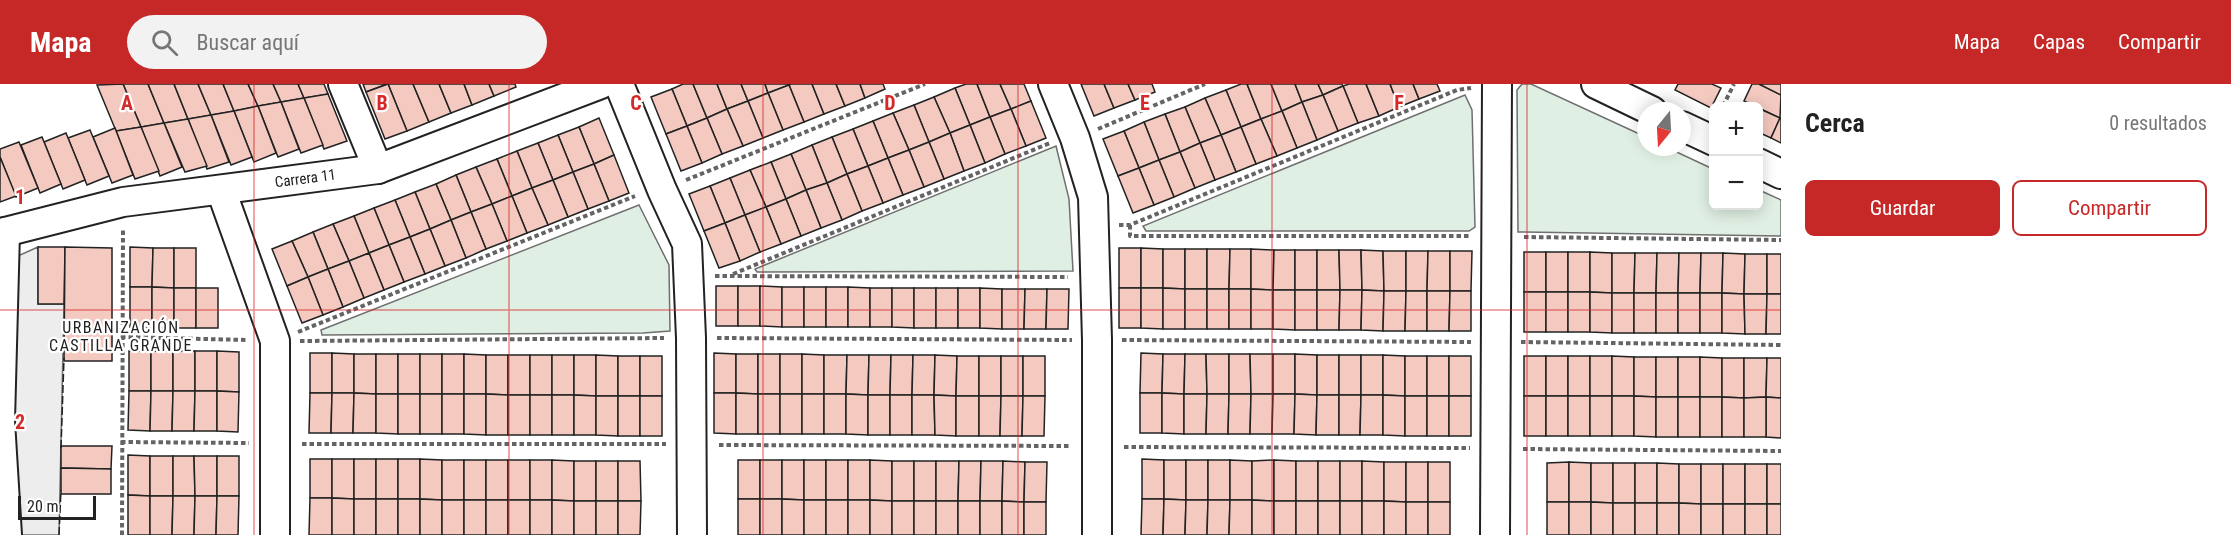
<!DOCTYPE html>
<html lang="es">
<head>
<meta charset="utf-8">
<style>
	body { margin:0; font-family:"Roboto Condensed",sans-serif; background:#f2f2f2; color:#222 }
	.controls { position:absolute; right:18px; top:18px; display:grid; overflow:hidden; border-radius:9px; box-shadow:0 3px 15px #0003 }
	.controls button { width:54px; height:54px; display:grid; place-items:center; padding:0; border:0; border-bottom:2px solid #e0e0e0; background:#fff; color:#222; font:30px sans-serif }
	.compass { position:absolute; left:1637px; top:18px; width:54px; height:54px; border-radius:50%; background:#fff; box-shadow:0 3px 15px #0003; rotate:198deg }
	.scale { position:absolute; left:18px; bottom:15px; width:78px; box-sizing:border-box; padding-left:6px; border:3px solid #222; border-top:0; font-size:16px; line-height:21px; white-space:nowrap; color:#222; -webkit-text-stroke:4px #fff; paint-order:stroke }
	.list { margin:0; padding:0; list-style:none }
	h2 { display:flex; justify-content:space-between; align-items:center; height:78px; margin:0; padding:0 24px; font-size:26px }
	h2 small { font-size:20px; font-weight:400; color:#767676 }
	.actions { display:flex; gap:12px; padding:18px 24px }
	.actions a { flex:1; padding:14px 0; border:2px solid #c62828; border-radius:9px; text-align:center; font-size:21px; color:#c62828 }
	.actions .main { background:#c62828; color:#fff }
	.icon { flex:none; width:33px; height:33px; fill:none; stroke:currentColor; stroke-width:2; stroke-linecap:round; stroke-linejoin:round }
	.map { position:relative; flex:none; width:1781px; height:451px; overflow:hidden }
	header { display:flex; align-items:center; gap:36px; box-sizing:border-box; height:84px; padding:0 30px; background:#c62828; color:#fff }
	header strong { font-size:28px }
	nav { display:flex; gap:33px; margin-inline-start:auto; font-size:21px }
	.search { width:420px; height:54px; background:#f2f2f2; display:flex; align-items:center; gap:15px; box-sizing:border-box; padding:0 21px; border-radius:33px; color:#767676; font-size:22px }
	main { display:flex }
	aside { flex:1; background:#fff }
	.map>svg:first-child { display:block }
	.green { fill:#e0efe3; stroke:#6f6f6f; stroke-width:1.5 }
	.parking { fill:#ededed; stroke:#6f6f6f; stroke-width:1.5 }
	.building { fill:#f3c9c0; stroke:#222; stroke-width:1.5 }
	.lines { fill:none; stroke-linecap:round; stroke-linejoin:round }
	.minor-casing { stroke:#222; stroke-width:32 }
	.path { stroke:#646464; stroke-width:4; stroke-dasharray:4.5 3; stroke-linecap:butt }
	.minor { stroke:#fff; stroke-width:28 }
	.fence { stroke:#222; stroke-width:1.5; stroke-dasharray:8 3; stroke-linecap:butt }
	.grid { fill:none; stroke:#d62828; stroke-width:1.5; stroke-opacity:0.55 }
	.labels { text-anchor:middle; stroke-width:4.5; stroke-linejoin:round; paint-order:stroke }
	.street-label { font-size:15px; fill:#222; stroke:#fff }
	.neighbourhood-label { font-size:16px; letter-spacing:1.5px; fill:#222; stroke:#fff }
	.grid-label { font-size:20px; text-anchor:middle; font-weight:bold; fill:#d62828; stroke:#fff; stroke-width:4.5; stroke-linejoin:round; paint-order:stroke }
</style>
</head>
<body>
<header>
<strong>Mapa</strong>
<div class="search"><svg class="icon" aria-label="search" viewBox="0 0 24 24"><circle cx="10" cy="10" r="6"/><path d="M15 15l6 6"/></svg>Buscar aquí</div>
<nav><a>Mapa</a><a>Capas</a><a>Compartir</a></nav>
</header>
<main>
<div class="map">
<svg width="1781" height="451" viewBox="0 0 1781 451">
	<rect width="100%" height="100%" fill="#fff"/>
	<g class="green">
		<polygon points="1522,0 1531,0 1646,53 1646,63 1666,63 1713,85 1714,122 1758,122 1759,106 1781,116 1781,152 1518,148 1517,6"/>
		<polygon points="1465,11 1472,26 1475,143 1469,147 1146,147 1143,142"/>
		<polygon points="1056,62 1069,115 1073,187 757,188 755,185"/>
		<polygon points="639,121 669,181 670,247 643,249 322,251 321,246"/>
	</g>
	<polygon class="parking" points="38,163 38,220 64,220 59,451 0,451 0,180"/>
	<g class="building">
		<polygon points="123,0 148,0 164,39 141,43"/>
		<polygon points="123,0 141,43 116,47 97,1"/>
		<polygon points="148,0 174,0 188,35 164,39"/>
		<polygon points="174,0 198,0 211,31 188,35"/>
		<polygon points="198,0 223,0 234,27 211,31"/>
		<polygon points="223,0 248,0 258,22 234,27"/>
		<polygon points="248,0 273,0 281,18 258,22"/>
		<polygon points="273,0 298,0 304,14 281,18"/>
		<polygon points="298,0 324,0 328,10 304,14"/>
		<polygon points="363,0 387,0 366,8"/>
		<polygon points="388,0 413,0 429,38 407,47"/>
		<polygon points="388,0 407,47 385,55 366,8"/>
		<polygon points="413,0 439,0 451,29 429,38"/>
		<polygon points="439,0 464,0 472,21 451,29"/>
		<polygon points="464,0 489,0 494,12 472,21"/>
		<polygon points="489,0 515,0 516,3 494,12"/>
		<polygon points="683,0 693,0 707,34 687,42 672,5"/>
		<polygon points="693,0 717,0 727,25 707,34"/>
		<polygon points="717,0 741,0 748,17 727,25"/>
		<polygon points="741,0 765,0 768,9 748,17"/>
		<polygon points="765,0 789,0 789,1 768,9"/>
		<polygon points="791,0 812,0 824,30 804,38 789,1"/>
		<polygon points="812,0 836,0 845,22 824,30"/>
		<polygon points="836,0 860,0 865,14 845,22"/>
		<polygon points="860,0 883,0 885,5 865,14"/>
		<polygon points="966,0 977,0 990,33 970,41 955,4"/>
		<polygon points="977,0 1000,0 1011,25 990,33"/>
		<polygon points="1000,0 1024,0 1031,17 1011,25"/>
		<polygon points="1081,0 1104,0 1114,24 1094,32"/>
		<polygon points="1104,0 1128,0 1135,16 1114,24"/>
		<polygon points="1128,0 1152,0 1155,8 1135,16"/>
		<polygon points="1241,0 1247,0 1261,35 1241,43 1226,6"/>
		<polygon points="1247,0 1271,0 1282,27 1261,35"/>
		<polygon points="1271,0 1295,0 1302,18 1282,27"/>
		<polygon points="1295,0 1318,0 1323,11 1302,18"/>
		<polygon points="1318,0 1342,0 1343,2 1323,11"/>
		<polygon points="1349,0 1366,0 1379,32 1358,39 1343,2"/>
		<polygon points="1366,0 1390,0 1399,23 1379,32"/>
		<polygon points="1390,0 1413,0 1419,15 1399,23"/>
		<polygon points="1413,0 1437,0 1440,7 1419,15"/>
		<polygon points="1678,0 1712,0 1721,4 1711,24 1675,6"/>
		<polygon points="1752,0 1759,0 1781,11 1780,34 1744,17"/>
		<polygon points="1759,0 1781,0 1781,11"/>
		<polygon points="789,1 804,38 783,46 768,9"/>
		<polygon points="1343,2 1358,39 1338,47 1323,11"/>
		<polygon points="955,4 970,41 950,49 934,13"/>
		<polygon points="672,5 687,42 666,50 651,13"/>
		<polygon points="1226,6 1241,43 1221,51 1205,14"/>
		<polygon points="768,9 783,46 763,54 748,17"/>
		<polygon points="328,10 347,57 324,65 304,14"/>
		<polygon points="1323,11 1338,47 1317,56 1302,18"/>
		<polygon points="934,13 950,49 929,58 914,21"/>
		<polygon points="304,14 323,61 301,69 281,18"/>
		<polygon points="1205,14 1221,51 1200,59 1185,23"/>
		<polygon points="748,17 763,54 743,62 727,25"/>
		<polygon points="1031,17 1046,54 1026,62 1011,25"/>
		<polygon points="281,18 299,65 278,73 258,22"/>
		<polygon points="1302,18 1317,56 1297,64 1282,27"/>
		<polygon points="914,21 929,58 909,66 893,29"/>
		<polygon points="258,22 276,69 254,78 234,27"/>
		<polygon points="1185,23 1200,59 1180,68 1165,30"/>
		<polygon points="1758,24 1780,34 1771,54 1758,48"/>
		<polygon points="727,25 743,62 722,70 707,34"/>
		<polygon points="1011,25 1026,62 1005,70 990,33"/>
		<polygon points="234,27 252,73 231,81 211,31"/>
		<polygon points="1282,27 1297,64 1277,72 1261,35"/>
		<polygon points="893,29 909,66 888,74 873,37"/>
		<polygon points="1165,30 1180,68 1159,76 1144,38"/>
		<polygon points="211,31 229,78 207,85 188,35"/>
		<polygon points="990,33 1005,70 985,79 970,41"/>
		<polygon points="599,34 614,71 594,80 579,43"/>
		<polygon points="707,34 722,70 702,79 687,42"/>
		<polygon points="1780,34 1781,35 1781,59 1771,54"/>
		<polygon points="188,35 207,82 185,88 164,39"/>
		<polygon points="1261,35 1277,72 1256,80 1241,43"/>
		<polygon points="873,37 888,74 868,82 853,45"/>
		<polygon points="1144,38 1159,76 1139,84 1124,47"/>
		<polygon points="164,39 182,83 160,92 141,43"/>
		<polygon points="970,41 985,79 964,87 950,49"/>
		<polygon points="687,42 702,79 681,87 666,50"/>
		<polygon points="141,43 159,87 135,95 116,47"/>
		<polygon points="579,43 594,80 573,88 558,51"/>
		<polygon points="1241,43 1256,80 1236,88 1221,51"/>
		<polygon points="115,44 133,91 112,99 93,53"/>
		<polygon points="853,45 868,82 847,90 832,53"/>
		<polygon points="90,46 109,92 87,101 68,54"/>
		<polygon points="1124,47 1139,84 1118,92 1103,55"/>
		<polygon points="66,49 85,96 63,105 44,58"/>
		<polygon points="950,49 964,87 944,95 929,58"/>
		<polygon points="558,51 573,88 553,96 538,59"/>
		<polygon points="1221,51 1236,88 1215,96 1200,59"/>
		<polygon points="42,53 61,100 40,109 21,61"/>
		<polygon points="832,53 847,90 827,99 812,61"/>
		<polygon points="19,58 38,104 16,113 0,73 0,65"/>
		<polygon points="929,58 944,95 924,103 909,66"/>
		<polygon points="538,59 553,96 532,104 517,67"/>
		<polygon points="1200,59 1215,96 1195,104 1180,68"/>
		<polygon points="812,61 827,99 806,106 791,70"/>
		<polygon points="909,66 924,103 903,111 888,74"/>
		<polygon points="517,67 532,104 512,112 497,75"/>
		<polygon points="1180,68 1195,104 1174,113 1159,76"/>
		<polygon points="791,70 806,106 786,115 771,78"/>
		<polygon points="614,71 629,109 609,117 594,80"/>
		<polygon points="0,73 16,112 0,118"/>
		<polygon points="888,74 903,111 883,119 868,82"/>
		<polygon points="497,75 512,112 492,120 476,83"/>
		<polygon points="1159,76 1174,113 1154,121 1139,84"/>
		<polygon points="771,78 786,115 766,123 750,86"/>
		<polygon points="594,80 609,117 588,125 573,88"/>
		<polygon points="868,82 883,119 862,127 847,90"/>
		<polygon points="476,83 492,120 471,128 456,91"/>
		<polygon points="1139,84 1154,121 1133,129 1118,92"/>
		<polygon points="750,86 766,123 745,131 730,94"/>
		<polygon points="573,88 588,125 568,133 553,96"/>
		<polygon points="847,90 862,127 842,136 827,99"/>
		<polygon points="456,91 471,128 451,136 436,100"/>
		<polygon points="730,94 745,131 725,139 710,102"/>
		<polygon points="553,96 568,133 548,141 532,104"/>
		<polygon points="827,99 842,136 821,144 806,106"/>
		<polygon points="436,100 451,136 430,145 415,108"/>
		<polygon points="710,102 725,139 704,147 689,110"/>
		<polygon points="532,104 548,141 527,149 512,112"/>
		<polygon points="806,106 821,144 801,152 786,115"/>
		<polygon points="415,108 430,145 410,153 395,116"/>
		<polygon points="512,112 527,149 507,157 492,120"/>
		<polygon points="786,115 801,152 781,160 766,123"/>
		<polygon points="395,116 410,153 389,161 374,124"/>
		<polygon points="492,120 507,157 486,165 471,128"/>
		<polygon points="766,123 781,160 760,168 745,131"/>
		<polygon points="374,124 389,161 369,169 354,132"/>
		<polygon points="471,128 486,165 466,174 451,136"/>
		<polygon points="745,131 760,168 740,177 725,139"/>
		<polygon points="354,132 369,169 349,177 333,140"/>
		<polygon points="451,136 466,174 445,182 430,145"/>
		<polygon points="725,139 740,177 719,184 704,147"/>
		<polygon points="333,140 349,177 328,185 313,148"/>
		<polygon points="430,145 445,182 425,190 410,153"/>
		<polygon points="313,148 328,185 308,193 292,157"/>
		<polygon points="410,153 425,190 404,198 389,161"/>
		<polygon points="292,157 308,193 287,202 272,165"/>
		<polygon points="389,161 404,198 384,206 369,169"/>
		<polygon points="38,163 65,163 64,220 38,220"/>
		<polygon points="65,163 112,164 112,277 64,277"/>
		<polygon points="130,163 153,164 152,203 130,203"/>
		<polygon points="153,164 174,164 174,204 152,203"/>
		<rect x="174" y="164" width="22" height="40"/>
		<rect x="1119" y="164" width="22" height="40"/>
		<polygon points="1141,164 1163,165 1163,204 1141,204"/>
		<polygon points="1163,165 1185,165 1185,205 1163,204"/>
		<rect x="1185" y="165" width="22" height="40"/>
		<polygon points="1207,165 1230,165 1229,205 1207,205"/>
		<polygon points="1230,165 1251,165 1251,205 1229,205"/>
		<polygon points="1251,165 1274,166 1273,206 1251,205"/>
		<polygon points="1274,166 1295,166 1295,206 1273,206"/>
		<rect x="1295" y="166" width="22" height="40"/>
		<polygon points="1317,166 1339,166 1340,206 1317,206"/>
		<polygon points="1339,166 1361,166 1362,206 1340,206"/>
		<polygon points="1361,166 1383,167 1384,207 1362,206"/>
		<polygon points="1383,167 1406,167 1406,207 1384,207"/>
		<polygon points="1406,167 1428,167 1427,207 1406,207"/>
		<polygon points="1428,167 1450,167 1450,207 1427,207"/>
		<polygon points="1450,167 1472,167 1471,207 1450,207"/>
		<rect x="1524" y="168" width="22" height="40"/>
		<rect x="1546" y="168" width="22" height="40"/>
		<rect x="1568" y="168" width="22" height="40"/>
		<polygon points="1590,168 1612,169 1612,209 1590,208"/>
		<polygon points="369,169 384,206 364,214 349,177"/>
		<polygon points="1612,169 1635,169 1634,209 1612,209"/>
		<polygon points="1635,169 1657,169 1656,209 1634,209"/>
		<polygon points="1657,169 1679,169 1678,209 1656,209"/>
		<polygon points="1679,169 1701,169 1700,209 1678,209"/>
		<polygon points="1701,169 1723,169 1722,209 1700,209"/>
		<polygon points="1723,169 1745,170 1744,210 1722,209"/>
		<polygon points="1745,170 1767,170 1767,210 1744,210"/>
		<rect x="1767" y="170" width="14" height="40"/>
		<polygon points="349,177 364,214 343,223 328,185"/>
		<polygon points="328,185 343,223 323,231 308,193"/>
		<polygon points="308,193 323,231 302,239 287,202"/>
		<rect x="716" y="202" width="22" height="40"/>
		<rect x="738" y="202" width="22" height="40"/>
		<polygon points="760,202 782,203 782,243 760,242"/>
		<polygon points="130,203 152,203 152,244 130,243"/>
		<polygon points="152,203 174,204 174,244 152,244"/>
		<rect x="782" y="203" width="22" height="40"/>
		<rect x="804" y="203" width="22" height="40"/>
		<rect x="826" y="203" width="22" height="40"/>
		<polygon points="848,203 870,204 870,243 848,243"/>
		<rect x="174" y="204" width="22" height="40"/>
		<rect x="196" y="204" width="22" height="40"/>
		<rect x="870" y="204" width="22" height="39"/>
		<polygon points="892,204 914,204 914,244 892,243"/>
		<rect x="914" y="204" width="22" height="40"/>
		<rect x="936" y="204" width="22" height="40"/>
		<rect x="958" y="204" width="22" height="40"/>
		<polygon points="980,204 1002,205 1002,245 980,244"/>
		<rect x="1119" y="204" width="22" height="40"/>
		<polygon points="1141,204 1163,204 1163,245 1141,244"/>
		<polygon points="1163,204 1185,205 1185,245 1163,245"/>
		<polygon points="1002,205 1025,205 1024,245 1002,245"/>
		<polygon points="1025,205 1047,205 1046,245 1024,245"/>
		<polygon points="1047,205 1069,205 1068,245 1046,245"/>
		<rect x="1185" y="205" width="22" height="40"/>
		<rect x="1207" y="205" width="22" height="40"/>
		<rect x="1229" y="205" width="22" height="40"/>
		<polygon points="1251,205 1273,206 1273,245 1251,245"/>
		<polygon points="1273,206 1295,206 1295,246 1273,245"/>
		<rect x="1295" y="206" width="22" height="40"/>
		<polygon points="1317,206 1340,206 1339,246 1317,246"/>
		<polygon points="1340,206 1362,206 1361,246 1339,246"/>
		<polygon points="1362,206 1384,207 1383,247 1361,246"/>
		<polygon points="1384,207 1406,207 1405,247 1383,247"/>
		<polygon points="1406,207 1427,207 1427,247 1405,247"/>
		<polygon points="1427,207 1450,207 1449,247 1427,247"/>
		<polygon points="1450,207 1471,207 1471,247 1449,247"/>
		<rect x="1524" y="208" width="22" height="40"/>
		<rect x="1546" y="208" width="22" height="40"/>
		<rect x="1568" y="208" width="22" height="40"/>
		<polygon points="1590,208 1612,209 1612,249 1590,248"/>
		<rect x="1612" y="209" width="22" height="40"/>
		<rect x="1634" y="209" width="22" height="40"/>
		<rect x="1656" y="209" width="22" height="40"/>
		<rect x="1678" y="209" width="22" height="40"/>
		<rect x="1700" y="209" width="22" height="40"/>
		<polygon points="1722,209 1744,210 1745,250 1722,249"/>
		<polygon points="1744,210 1767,210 1766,250 1745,250"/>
		<polygon points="1767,210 1781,210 1781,250 1766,250"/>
		<rect x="129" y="267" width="22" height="40"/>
		<rect x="151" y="267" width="22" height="40"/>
		<rect x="173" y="267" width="22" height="40"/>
		<rect x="195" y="267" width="22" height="40"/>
		<polygon points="217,267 239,268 239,308 217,307"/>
		<rect x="310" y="269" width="22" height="40"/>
		<polygon points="332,269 354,270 354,309 332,309"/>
		<polygon points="714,269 736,270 736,309 714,309"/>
		<polygon points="1141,269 1163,270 1162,309 1140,309"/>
		<polygon points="354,270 376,270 376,310 354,309"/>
		<rect x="376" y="270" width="22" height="40"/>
		<rect x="398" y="270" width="22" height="40"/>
		<rect x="420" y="270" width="22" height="40"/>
		<rect x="442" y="270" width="22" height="40"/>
		<polygon points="464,270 486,271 486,310 464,310"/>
		<polygon points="736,270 758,270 758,310 736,309"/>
		<rect x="758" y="270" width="22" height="40"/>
		<rect x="780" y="270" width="22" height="40"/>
		<polygon points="802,270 824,271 824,310 802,310"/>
		<polygon points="1163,270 1185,270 1184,310 1162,309"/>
		<polygon points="1185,270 1206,270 1207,310 1184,310"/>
		<polygon points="1206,270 1229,270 1229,310 1207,310"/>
		<polygon points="1229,270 1250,270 1251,310 1229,310"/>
		<polygon points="1250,270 1273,270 1273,310 1251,310"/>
		<rect x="1273" y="270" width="22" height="40"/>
		<polygon points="1295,270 1317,271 1317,311 1295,310"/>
		<polygon points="486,271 508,271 508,311 486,310"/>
		<rect x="508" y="271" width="22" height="40"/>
		<rect x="530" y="271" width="22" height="40"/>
		<rect x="552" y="271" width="22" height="40"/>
		<polygon points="574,271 596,271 596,312 574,311"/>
		<polygon points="596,271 618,272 618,312 596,312"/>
		<polygon points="824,271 847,271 846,310 824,310"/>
		<polygon points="847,271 869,271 868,311 846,310"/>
		<polygon points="869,271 891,271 890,311 868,311"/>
		<polygon points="891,271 913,271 912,311 890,311"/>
		<polygon points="913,271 935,271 934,311 912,311"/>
		<polygon points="935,271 957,272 956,312 934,311"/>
		<rect x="1317" y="271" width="22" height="40"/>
		<rect x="1339" y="271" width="22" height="40"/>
		<rect x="1361" y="271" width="22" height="40"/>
		<polygon points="1383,271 1405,272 1405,312 1383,311"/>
		<rect x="618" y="272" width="22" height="40"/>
		<rect x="640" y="272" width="22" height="40"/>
		<polygon points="957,272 979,272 979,312 956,312"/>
		<rect x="979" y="272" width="22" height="40"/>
		<rect x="1001" y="272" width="22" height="40"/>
		<rect x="1023" y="272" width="22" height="40"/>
		<rect x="1405" y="272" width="22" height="40"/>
		<rect x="1427" y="272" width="22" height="40"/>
		<rect x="1449" y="272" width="22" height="40"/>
		<rect x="1524" y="272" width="22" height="40"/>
		<rect x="1546" y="272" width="22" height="40"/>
		<rect x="1568" y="272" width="22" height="40"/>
		<rect x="1590" y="272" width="22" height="40"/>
		<polygon points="1612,272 1634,273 1634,312 1612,312"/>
		<polygon points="1634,273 1656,273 1656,313 1634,312"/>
		<rect x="1656" y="273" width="22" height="40"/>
		<rect x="1678" y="273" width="22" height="40"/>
		<polygon points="1700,273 1722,274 1722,313 1700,313"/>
		<polygon points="1722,274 1744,274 1744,314 1722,313"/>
		<polygon points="1744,274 1767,274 1766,313 1744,314"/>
		<polygon points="1767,274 1781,274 1781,314 1766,313"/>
		<polygon points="129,307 151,307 150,347 128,346"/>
		<polygon points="151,307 173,307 172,347 150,347"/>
		<polygon points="173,307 195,307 194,347 172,347"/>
		<polygon points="195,307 217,307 217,347 194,347"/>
		<polygon points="217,307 239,308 238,348 217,347"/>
		<polygon points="310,309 332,309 331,349 309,349"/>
		<polygon points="332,309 354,309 353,349 331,349"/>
		<polygon points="354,309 376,310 376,349 353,349"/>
		<polygon points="714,309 736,309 736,350 714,349"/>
		<polygon points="736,309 758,310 758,350 736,350"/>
		<rect x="1140" y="309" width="22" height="40"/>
		<polygon points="1162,309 1184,310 1184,350 1162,349"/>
		<polygon points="376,310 398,310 398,350 376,349"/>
		<rect x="398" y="310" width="22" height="40"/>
		<rect x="420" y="310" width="22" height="40"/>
		<rect x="442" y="310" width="22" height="40"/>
		<polygon points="464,310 486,310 486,351 464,350"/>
		<polygon points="486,310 508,311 508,351 486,351"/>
		<rect x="758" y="310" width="22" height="40"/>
		<rect x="780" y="310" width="22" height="40"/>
		<rect x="802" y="310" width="22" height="40"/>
		<rect x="824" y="310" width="22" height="40"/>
		<polygon points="846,310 868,311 868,351 846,350"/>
		<polygon points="1184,310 1207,310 1206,350 1184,350"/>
		<polygon points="1207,310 1229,310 1228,350 1206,350"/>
		<polygon points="1229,310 1251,310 1250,350 1228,350"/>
		<polygon points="1251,310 1273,310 1272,350 1250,350"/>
		<polygon points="1273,310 1295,310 1294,350 1272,350"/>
		<polygon points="1295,310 1317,311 1316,351 1294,350"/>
		<rect x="508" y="311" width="22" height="40"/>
		<rect x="530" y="311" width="22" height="40"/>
		<rect x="552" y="311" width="22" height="40"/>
		<polygon points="574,311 596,312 596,351 574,351"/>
		<rect x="868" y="311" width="22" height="40"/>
		<rect x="890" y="311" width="22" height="40"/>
		<polygon points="912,311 934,311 935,351 912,351"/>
		<polygon points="934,311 956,312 956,352 935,351"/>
		<polygon points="1317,311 1339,311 1339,351 1316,351"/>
		<polygon points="1339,311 1361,311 1360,351 1339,351"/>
		<polygon points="1361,311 1383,311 1383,351 1360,351"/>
		<polygon points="1383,311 1405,312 1405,352 1383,351"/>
		<polygon points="596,312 618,312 618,352 596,351"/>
		<rect x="618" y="312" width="22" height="40"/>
		<rect x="640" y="312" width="22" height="40"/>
		<rect x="956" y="312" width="23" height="40"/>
		<polygon points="979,312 1001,312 1000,352 979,352"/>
		<polygon points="1001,312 1023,312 1022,352 1000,352"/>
		<polygon points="1023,312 1045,312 1044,352 1022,352"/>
		<rect x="1405" y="312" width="22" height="40"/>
		<rect x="1427" y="312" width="22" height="40"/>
		<rect x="1449" y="312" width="22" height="40"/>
		<rect x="1524" y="312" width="22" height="40"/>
		<rect x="1546" y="312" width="22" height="40"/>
		<rect x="1568" y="312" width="22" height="40"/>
		<rect x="1590" y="312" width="22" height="40"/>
		<rect x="1612" y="312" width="22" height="40"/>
		<polygon points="1634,312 1656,313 1656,353 1634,352"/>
		<rect x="1656" y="313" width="22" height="40"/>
		<rect x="1678" y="313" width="22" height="40"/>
		<rect x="1700" y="313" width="22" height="40"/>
		<polygon points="1722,313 1744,314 1744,353 1722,353"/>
		<polygon points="1766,313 1781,314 1781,354 1766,353"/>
		<polygon points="1766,313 1766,353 1744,353 1744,314"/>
		<polygon points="61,362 112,362 111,385 61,384"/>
		<polygon points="128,371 150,372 150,412 128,411"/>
		<rect x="150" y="372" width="23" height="40"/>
		<polygon points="173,372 194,372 195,412 173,412"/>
		<polygon points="194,372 217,372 217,412 195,412"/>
		<rect x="217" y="372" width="22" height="40"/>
		<rect x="310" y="375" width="22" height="39"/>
		<polygon points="332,375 354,375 354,415 332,414"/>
		<rect x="354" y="375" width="22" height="40"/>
		<rect x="376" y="375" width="22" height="40"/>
		<rect x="398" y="375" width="22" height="40"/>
		<polygon points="420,375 442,376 442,416 420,415"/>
		<polygon points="1142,375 1164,376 1164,415 1142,415"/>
		<rect x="442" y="376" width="22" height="40"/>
		<rect x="464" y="376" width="22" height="40"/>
		<rect x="486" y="376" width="22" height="40"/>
		<rect x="508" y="376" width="22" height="40"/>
		<rect x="530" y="376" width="22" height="40"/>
		<polygon points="552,376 574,377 574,417 552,416"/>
		<rect x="738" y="376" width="22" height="39"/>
		<rect x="760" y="376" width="22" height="39"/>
		<polygon points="782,376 804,376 804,416 782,415"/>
		<rect x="804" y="376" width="22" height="40"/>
		<rect x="826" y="376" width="22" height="40"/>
		<rect x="848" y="376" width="22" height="40"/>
		<polygon points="870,376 892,377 892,417 870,416"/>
		<polygon points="1164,376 1186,376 1186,416 1164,415"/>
		<rect x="1186" y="376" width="22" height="40"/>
		<rect x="1208" y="376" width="22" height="40"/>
		<polygon points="1230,376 1252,377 1252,416 1230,416"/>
		<polygon points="1274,376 1274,417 1252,416 1252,377"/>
		<polygon points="1274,376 1296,377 1296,417 1274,417"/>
		<rect x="574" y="377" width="22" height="40"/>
		<rect x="596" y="377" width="22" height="40"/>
		<polygon points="618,377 640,377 641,417 618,417"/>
		<rect x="892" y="377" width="22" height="40"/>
		<rect x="914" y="377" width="22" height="40"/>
		<polygon points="936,377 959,377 958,417 936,417"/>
		<polygon points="959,377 981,377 980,417 958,417"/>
		<polygon points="981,377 1003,377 1002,417 980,417"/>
		<polygon points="1003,377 1025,378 1024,418 1002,417"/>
		<rect x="1296" y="377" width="22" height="40"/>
		<rect x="1318" y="377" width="22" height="40"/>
		<rect x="1340" y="377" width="22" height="40"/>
		<polygon points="1362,377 1384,378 1384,417 1362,417"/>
		<polygon points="1025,378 1047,378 1046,418 1024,418"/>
		<polygon points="1384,378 1406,378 1406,418 1384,417"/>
		<rect x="1406" y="378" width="22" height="40"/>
		<rect x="1428" y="378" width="22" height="40"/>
		<polygon points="1569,378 1569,418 1547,418 1547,379"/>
		<polygon points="1569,378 1591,379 1591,418 1569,418"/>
		<polygon points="1591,379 1613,379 1613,419 1591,418"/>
		<rect x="1613" y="379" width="22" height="40"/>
		<rect x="1635" y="379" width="22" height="40"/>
		<polygon points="1657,379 1679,380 1679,419 1657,419"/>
		<polygon points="1679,380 1701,380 1701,420 1679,419"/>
		<rect x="1701" y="380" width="22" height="40"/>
		<rect x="1723" y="380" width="22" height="40"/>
		<rect x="1745" y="380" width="22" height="40"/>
		<rect x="1767" y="380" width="14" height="40"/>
		<polygon points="61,384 111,385 111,410 61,410"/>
		<polygon points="128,411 150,412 150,451 128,451"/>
		<polygon points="150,412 173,412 172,451 150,451"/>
		<polygon points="173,412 195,412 194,451 172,451"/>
		<polygon points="195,412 217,412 216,451 194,451"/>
		<polygon points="217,412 239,412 238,451 216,451"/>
		<polygon points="310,414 332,414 332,451 309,451"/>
		<polygon points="332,414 354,415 354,451 332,451"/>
		<rect x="354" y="415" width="22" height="36"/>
		<rect x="376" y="415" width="22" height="36"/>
		<rect x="398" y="415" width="22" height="36"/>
		<polygon points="420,415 442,416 442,451 420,451"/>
		<rect x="738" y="415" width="22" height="36"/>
		<rect x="760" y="415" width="22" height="36"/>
		<polygon points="782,415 804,416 804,451 782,451"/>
		<polygon points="1142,415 1164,415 1163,451 1141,451"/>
		<polygon points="1164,415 1186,416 1185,451 1163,451"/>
		<rect x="442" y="416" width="22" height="35"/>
		<rect x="464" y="416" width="22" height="35"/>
		<rect x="486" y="416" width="22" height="35"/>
		<rect x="508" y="416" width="22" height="35"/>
		<rect x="530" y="416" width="22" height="35"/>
		<polygon points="552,416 574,417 574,451 552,451"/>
		<rect x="804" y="416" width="22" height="35"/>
		<rect x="826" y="416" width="22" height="35"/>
		<rect x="848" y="416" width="22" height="35"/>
		<polygon points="870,416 892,417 892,451 870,451"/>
		<polygon points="1186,416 1208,416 1207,451 1185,451"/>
		<polygon points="1208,416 1230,416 1229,451 1207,451"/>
		<polygon points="1230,416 1252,416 1252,451 1229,451"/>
		<polygon points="1252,416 1274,417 1274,451 1252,451"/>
		<rect x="574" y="417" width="22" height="34"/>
		<rect x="596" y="417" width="22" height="34"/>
		<polygon points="618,417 641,417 640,451 618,451"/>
		<rect x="892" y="417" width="22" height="34"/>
		<rect x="914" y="417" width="22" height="34"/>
		<rect x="936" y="417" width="22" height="34"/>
		<rect x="958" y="417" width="22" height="34"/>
		<rect x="980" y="417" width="22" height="34"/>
		<polygon points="1002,417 1024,418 1024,451 1002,451"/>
		<rect x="1274" y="417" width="22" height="34"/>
		<rect x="1296" y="417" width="22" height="34"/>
		<rect x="1318" y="417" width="22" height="34"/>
		<rect x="1340" y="417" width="22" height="34"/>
		<rect x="1362" y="417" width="22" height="34"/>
		<polygon points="1384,417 1406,418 1406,451 1384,451"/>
		<rect x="1024" y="418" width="22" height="33"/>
		<rect x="1406" y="418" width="22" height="33"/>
		<rect x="1428" y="418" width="22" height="33"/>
		<rect x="1547" y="418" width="22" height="33"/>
		<rect x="1569" y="418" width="22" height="33"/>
		<polygon points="1591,418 1613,419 1613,451 1591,451"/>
		<rect x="1613" y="419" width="22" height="32"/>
		<rect x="1635" y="419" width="22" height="32"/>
		<rect x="1657" y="419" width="22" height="32"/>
		<polygon points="1679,419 1701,420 1701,451 1679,451"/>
		<rect x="1701" y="420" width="22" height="31"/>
		<rect x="1723" y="420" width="22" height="31"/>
		<rect x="1745" y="420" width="22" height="31"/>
		<rect x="1767" y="420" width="14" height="31"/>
	</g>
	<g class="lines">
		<defs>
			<g id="minor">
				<polyline points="343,0 378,85"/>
				<polyline points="619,0 662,106 687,160 691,254 692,451"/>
				<polyline points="1053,0 1075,54 1093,113 1097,256 1097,451"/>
				<polyline points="1596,0 1652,27"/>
				<polyline points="1682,42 1714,57"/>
				<polyline points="1758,79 1781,90"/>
				<polyline points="221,106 275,257 275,451"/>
				<polyline points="5,148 0,337 7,451"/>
				<path id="s1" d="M 0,152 L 5,148 L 123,118 L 378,85 L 601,0"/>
				<polyline points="1495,451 1497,0"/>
			</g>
		</defs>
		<use href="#minor" class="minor-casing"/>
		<g class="path">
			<polyline points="1723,22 1734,0"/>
			<polyline points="1098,45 1205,0"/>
			<polyline points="686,96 925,0"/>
			<polyline points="1119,141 1130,141 1457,6 1471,4"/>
			<polyline points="1130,141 1130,152 1471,152"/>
			<polyline points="1524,153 1781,156"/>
			<polyline points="733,190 1050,59"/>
			<polyline points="715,192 1068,193"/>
			<polyline points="298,248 635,112"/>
			<polyline points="121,253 247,256"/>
			<polyline points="717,254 1072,256"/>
			<polyline points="1122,256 1471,258"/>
			<polyline points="300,257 664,254"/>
			<polyline points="1521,258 1781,261"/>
			<polyline points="121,358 249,359"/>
			<polyline points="302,360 666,360"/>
			<polyline points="719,361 1071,362"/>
			<polyline points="1124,363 1470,364"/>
			<polyline points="1523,365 1781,367"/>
			<polyline points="122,451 123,146"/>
		</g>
		<use href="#minor" class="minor"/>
		<g class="fence">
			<polyline points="61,364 64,274"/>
			<polyline points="59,451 61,406"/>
		</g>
	</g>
	<path class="grid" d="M 254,0 L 254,451M 509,0 L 509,451M 763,0 L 763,451M 1018,0 L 1018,451M 1272,0 L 1272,451M 1527,0 L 1527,451M 0,226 L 1781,226"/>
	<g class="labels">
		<g class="street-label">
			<text dy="5" stroke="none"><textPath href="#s1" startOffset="312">Carrera 11</textPath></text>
		</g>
		<g class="neighbourhood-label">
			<text x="121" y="249">URBANIZACIÓN<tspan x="121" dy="18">CASTILLA GRANDE</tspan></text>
		</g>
	</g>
	<g class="grid-label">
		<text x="127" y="26">A</text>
		<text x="382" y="26">B</text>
		<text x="636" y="26">C</text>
		<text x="890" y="26">D</text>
		<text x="1145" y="26">E</text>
		<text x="1399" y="26">F</text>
		<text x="20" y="120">1</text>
		<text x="20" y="345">2</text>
	</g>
</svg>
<div class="controls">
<button>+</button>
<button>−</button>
</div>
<svg class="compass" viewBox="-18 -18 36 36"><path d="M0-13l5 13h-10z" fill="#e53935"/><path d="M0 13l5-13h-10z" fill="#767676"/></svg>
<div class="scale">20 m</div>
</div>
<aside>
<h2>Cerca<small>0 resultados</small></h2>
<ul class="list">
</ul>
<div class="actions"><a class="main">Guardar</a><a>Compartir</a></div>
</aside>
</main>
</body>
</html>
